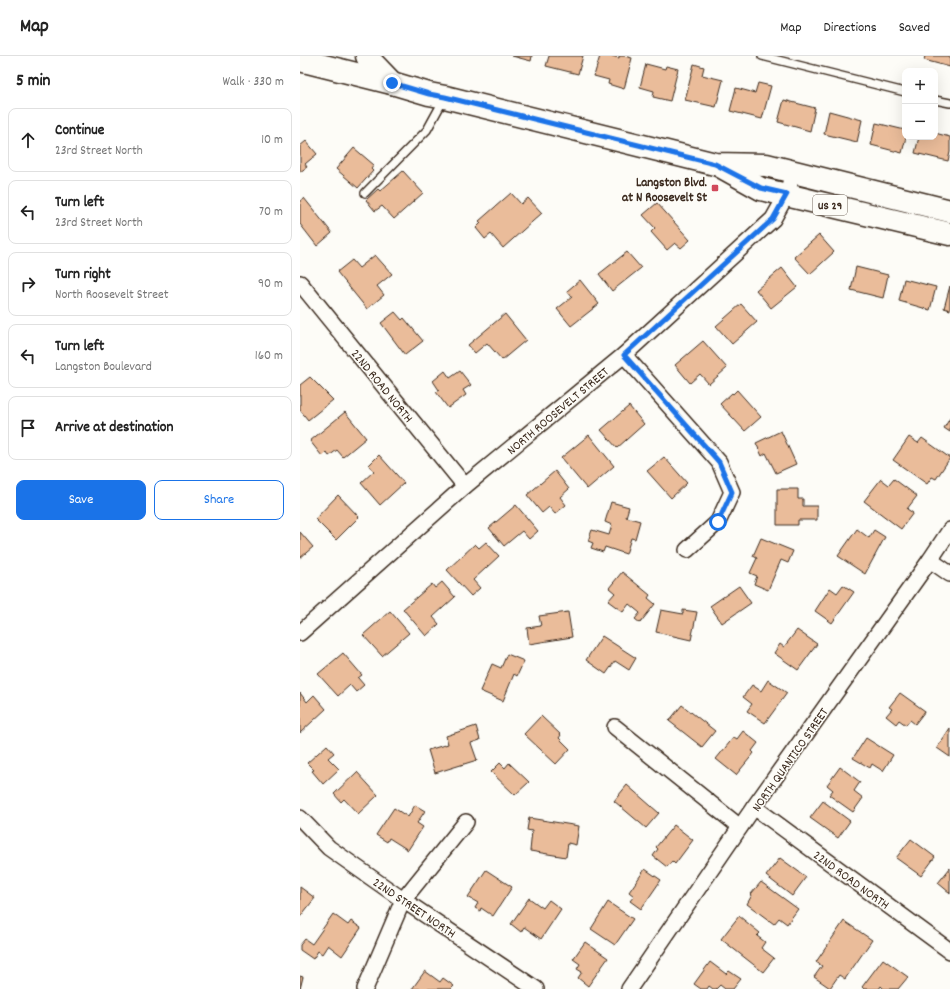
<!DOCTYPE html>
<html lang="en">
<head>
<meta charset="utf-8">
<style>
	body { margin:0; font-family:Dekko,sans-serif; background:#f2f2f2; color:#222 }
	.controls { position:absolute; right:12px; top:12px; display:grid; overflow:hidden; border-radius:8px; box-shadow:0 4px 16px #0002 }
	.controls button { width:36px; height:36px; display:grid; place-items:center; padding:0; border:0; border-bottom:1px solid #e0e0e0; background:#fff; color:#222; font:20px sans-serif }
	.stop { position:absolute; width:12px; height:12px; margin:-9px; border:3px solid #1a73e8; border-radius:50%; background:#fff }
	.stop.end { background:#1a73e8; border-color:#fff; box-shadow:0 1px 4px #0008 }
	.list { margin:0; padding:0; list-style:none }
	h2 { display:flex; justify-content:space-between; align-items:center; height:52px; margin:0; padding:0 16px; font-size:17px }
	h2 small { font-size:13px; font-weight:400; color:#767676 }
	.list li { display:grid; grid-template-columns:26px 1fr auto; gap:12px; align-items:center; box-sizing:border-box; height:64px; margin:0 8px 8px; padding:0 8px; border:1px solid #e0e0e0; border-radius:8px }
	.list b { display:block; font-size:15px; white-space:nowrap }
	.list p { margin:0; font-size:13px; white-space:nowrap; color:#767676 }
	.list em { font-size:13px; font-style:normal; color:#767676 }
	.actions { display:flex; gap:8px; padding:12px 16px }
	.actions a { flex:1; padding:9px 0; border:1px solid #1a73e8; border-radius:8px; text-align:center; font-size:14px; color:#1a73e8 }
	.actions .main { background:#1a73e8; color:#fff }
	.icon { flex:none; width:22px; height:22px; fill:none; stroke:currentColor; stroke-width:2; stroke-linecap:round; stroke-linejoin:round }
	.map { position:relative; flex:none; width:650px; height:933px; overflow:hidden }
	header { display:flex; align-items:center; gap:24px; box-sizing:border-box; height:56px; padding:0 20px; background:#fff; border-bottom:1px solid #e0e0e0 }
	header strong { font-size:19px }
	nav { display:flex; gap:22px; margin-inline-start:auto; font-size:14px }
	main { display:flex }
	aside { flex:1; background:#fff }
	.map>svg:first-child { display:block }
	.building { fill:#eabc9a; stroke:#3b2a1e }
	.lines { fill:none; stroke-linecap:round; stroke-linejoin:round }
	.service-casing { stroke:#3b2a1e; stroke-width:10 }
	.minor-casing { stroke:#3b2a1e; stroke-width:18 }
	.primary-casing { stroke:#3b2a1e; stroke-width:25 }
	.service { stroke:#fdfcf7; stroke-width:7 }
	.minor { stroke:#fdfcf7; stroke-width:15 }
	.primary { stroke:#fdfcf7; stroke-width:22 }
	.route { stroke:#1a73e8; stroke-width:5 }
	.poi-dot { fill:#d1495b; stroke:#fdfcf7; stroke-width:1.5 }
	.labels { text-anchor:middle; stroke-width:3; stroke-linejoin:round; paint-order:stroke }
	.shield { fill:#fdfcf7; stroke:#75695f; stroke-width:1 }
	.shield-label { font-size:12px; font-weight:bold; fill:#3b2a1e }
	.poi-label { font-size:13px; font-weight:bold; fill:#3b2a1e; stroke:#fdfcf7; text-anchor:end }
	.street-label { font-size:13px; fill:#3b2a1e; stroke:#fdfcf7 }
</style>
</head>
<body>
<header>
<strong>Map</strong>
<nav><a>Map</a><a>Directions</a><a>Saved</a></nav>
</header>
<main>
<aside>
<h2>5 min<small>Walk · 330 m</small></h2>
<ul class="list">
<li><svg class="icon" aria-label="ahead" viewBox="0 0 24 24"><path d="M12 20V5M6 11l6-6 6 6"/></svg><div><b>Continue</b><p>23rd Street North</p></div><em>10 m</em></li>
<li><svg class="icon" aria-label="left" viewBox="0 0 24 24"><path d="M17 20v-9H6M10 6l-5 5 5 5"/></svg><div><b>Turn left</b><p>23rd Street North</p></div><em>70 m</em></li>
<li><svg class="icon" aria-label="right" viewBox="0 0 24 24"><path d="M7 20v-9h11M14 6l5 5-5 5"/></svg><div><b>Turn right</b><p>North Roosevelt Street</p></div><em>90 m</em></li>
<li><svg class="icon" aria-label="left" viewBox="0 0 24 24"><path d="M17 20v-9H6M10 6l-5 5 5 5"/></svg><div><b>Turn left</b><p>Langston Boulevard</p></div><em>160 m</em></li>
<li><svg class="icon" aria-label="arrive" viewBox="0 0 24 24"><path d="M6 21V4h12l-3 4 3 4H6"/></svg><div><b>Arrive at destination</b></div></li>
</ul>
<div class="actions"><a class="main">Save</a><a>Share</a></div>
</aside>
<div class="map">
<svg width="650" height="933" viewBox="0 0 650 933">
	<rect width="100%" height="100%" fill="#fdfcf7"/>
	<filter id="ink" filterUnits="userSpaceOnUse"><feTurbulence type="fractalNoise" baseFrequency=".025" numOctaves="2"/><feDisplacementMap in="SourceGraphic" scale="8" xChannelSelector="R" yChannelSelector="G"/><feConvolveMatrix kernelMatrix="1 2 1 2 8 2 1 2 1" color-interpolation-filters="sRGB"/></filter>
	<g filter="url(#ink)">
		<g class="building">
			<polygon points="212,0 232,0 231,5"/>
			<polygon points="249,0 283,0 278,18 246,10"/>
			<polygon points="300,0 312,0 319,2 319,0 324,0 332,2 324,33 308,28 309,24 294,20"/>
			<polygon points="625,0 650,0 650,11 624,4"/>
			<polygon points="346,8 365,13 366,10 378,13 370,45 353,41 354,35 340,31"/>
			<polygon points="394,8 404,11 402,19 423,24 416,51 385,44"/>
			<polygon points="458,27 471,30 462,63 430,55 436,32 455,37"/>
			<polygon points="484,44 515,52 510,75 478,66"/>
			<polygon points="529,55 562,64 557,86 524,78"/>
			<polygon points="576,67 605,74 605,81 606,81 602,97 571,89"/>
			<polygon points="635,77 650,81 650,96 648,105 615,97 619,81 635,81"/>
			<polygon points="6,85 17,98 5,108 7,111 0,116 0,90"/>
			<polygon points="54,92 74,109 71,113 73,115 58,132 36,113"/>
			<polygon points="103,115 123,137 94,163 82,150 75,155 66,144 78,133 80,135"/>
			<polygon points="211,137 221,148 228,142 242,157 203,192 191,178 185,183 176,172 181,167 179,165"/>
			<polygon points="4,142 32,177 17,190 0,168 0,145"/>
			<polygon points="357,147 390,184 381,192 375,187 367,194 351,176 355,172 343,159"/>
			<polygon points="519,179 534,196 510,218 494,201"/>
			<polygon points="327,196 341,212 312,235 299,218"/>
			<polygon points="75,199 92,218 77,230 84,239 67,253 37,216 52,204 59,212"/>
			<polygon points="556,211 588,219 583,242 551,234"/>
			<polygon points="482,212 497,231 471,252 456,234"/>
			<polygon points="604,223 636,231 630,254 599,245"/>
			<polygon points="280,224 299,248 271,270 257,253 272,241 267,235"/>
			<polygon points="650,230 650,254 644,252"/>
			<polygon points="441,248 457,266 432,288 416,270"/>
			<polygon points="95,256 102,264 104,262 123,285 105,299 81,267"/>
			<polygon points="205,258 226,284 202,304 187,287 175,297 168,289"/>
			<polygon points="403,285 427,312 409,328 400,318 390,327 375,309"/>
			<polygon points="145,315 150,322 160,315 171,329 163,334 166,339 148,352 136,336 139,334 133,325"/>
			<polygon points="10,321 33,344 8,364 0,354 0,329"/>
			<polygon points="437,334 461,361 445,375 420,348 432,337 433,338"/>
			<polygon points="329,350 344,368 317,392 301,374"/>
			<polygon points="45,356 66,382 43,401 37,394 29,400 26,396 22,400 10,385"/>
			<polygon points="650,362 650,376 644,372"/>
			<polygon points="481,375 496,408 476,417 466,397 462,400 456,387"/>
			<polygon points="289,379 314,410 287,433 261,402"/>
			<polygon points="609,381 618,387 622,382 650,402 636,423 632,421 627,428 593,404"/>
			<polygon points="79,399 104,427 80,449 61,427 74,415 69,409"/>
			<polygon points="364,401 387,427 371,442 347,415"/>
			<polygon points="255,415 269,433 260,441 266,449 255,458 249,451 242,457 227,439"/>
			<polygon points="581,423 589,429 594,423 617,440 607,453 613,457 601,473 564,445"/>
			<polygon points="477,433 498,433 498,443 503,443 503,450 517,450 517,464 498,464 498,469 477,469"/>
			<polygon points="38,439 59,461 36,484 15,463"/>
			<polygon points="311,446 329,451 326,461 340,465 335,483 331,482 326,498 305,491 303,496 291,492 293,487 288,485 292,474 309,479 312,469 305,466"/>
			<polygon points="216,449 238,475 229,483 222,475 204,490 189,472"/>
			<polygon points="557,473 569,482 574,474 585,481 565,518 538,500"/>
			<polygon points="0,476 13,491 0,502"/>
			<polygon points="461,482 493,495 488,507 481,504 468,534 454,528 457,520 450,517 457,502 453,500"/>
			<polygon points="186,486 199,500 173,524 180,532 171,540 147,514 175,488 179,492"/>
			<polygon points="322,516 350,539 348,542 355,548 340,567 335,563 340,557 329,548 323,556 308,545 315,537 309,532"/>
			<polygon points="142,526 155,541 133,561 139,568 126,580 103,553 132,528 135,532"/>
			<polygon points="543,529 554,536 532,567 515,555 530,532 537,537"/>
			<polygon points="439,530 451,547 422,567 410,550"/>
			<polygon points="361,554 383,558 383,554 397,556 391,584 356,576"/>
			<polygon points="90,555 109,577 82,600 63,579"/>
			<polygon points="268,556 272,581 229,588 227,572 241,570 239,560"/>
			<polygon points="497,574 517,588 498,614 474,597 480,588 484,591"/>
			<polygon points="302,580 336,602 329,614 315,605 306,618 286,604"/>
			<polygon points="43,597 62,619 58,622 64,629 56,636 50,629 38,640 18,618"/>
			<polygon points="207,598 224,605 217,620 214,618 203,645 180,635 192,608 201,612"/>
			<polygon points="468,624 487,637 465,667 447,655 452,648 443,641 452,629 461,635"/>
			<polygon points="0,637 7,646 14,639 26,653 0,677"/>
			<polygon points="600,637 625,655 615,668 610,664 606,669 599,664 596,668 586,660 592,653 589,651"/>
			<polygon points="382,649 415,675 402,691 369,665"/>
			<polygon points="241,660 261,679 259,682 270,693 256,708 224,678"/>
			<polygon points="176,670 180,684 171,687 177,704 135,717 128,694 148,688 146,680"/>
			<polygon points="650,672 650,701 637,692"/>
			<polygon points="443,675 458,687 452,695 454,697 436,719 416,703 434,681 437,683"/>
			<polygon points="566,682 593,699 583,715 572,708 570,712 553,702"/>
			<polygon points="27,689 34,697 28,702 39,713 23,728 12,715 14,714 7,707"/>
			<polygon points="200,707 205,712 209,707 229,726 215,739 191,716"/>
			<polygon points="540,711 560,726 554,735 563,742 553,756 529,739 533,734 527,729"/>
			<polygon points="57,716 78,739 58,758 44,743 41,746 34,738"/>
			<polygon points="327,729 359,757 346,772 314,745"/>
			<polygon points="523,745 550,765 538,782 510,762"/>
			<polygon points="115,749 125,755 117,767 123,771 108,794 89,782 87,786 76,779 94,752 108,761"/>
			<polygon points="229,762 279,770 276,789 268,787 266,801 230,795 232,775 227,774"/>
			<polygon points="374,769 393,784 375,808 372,805 367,811 353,800 358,793 356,791"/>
			<polygon points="611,783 635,801 621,820 596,802"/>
			<polygon points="480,802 506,821 492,840 466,820"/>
			<polygon points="650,812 650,837 638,827"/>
			<polygon points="345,813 361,824 341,853 330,845 334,840 329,836"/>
			<polygon points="186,814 212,831 193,860 181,852 180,855 175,852 178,847 168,841"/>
			<polygon points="461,826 498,853 487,868 479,862 474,868 447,848 452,839 451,838"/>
			<polygon points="0,831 15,842 0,861"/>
			<polygon points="229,842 243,852 249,844 261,853 241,883 224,871 221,876 211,868"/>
			<polygon points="308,846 333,863 315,889 291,873"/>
			<polygon points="33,858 48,869 51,865 61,872 42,900 28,889 22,898 18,895 13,903 0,894 0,889 5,883 12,888"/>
			<polygon points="439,860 460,877 457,880 465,886 461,892 474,902 463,916 421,883"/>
			<polygon points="544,865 572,884 545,923 539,919 530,932 514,921 522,910 516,906"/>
			<polygon points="285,886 308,902 288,930 278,922 282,916 277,913 280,908 273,903"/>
			<polygon points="583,903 608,921 598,933 584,933 581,930 579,933 564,933 562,931"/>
			<polygon points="410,906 426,918 429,915 441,923 433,933 425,933 420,929 416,933 413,933 409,930 407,933 401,933 394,928"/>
			<polygon points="125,915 140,926 143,922 154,930 151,933 112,933"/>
			<polygon points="0,920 3,921 0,933"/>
		</g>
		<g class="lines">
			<defs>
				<g id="service">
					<polyline points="462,0 605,36"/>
					<polyline points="635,44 650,47"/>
					<polyline points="65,137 127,74 144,43"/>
				</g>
				<g id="minor">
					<polyline points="0,227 165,430"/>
					<polyline points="324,299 419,406 432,436 418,466 387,494"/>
					<polyline points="630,504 650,518"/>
					<polyline points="0,577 165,430 324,299 473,163 487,138 493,116"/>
					<polyline points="315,671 440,771"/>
					<polyline points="454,751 650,895"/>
					<polyline points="0,762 29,792 103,844 236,933"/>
					<polyline points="65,933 103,844 166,766"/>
					<polyline points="329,933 454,751 630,504 650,474"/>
				</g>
				<g id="primary">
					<polyline points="67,0 68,2 92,27"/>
					<polyline points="0,4 92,27 129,38 145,41 415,108 466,109 650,155"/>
					<polyline points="420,110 461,133 650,178"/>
				</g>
			</defs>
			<use href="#service" class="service-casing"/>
			<use href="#minor" class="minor-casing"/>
			<use href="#primary" class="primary-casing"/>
			<use href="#service" class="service"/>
			<use href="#minor" class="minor"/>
			<use href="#primary" class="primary"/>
		</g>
	</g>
	<g class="lines" filter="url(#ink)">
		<polyline class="route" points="92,27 129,38 145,41 415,108 461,132 487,138 473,163 324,299 419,406 432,436 418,466"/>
	</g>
	<rect class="poi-dot" x="411" y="128" width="8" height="8" rx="2"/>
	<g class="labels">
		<rect class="shield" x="513" y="139" width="34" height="20" rx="3"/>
		<g class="shield-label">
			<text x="530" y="153">US 29</text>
		</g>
		<g class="poi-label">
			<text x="407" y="130">Langston Blvd.<tspan x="407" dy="15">at N Roosevelt St</tspan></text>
		</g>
		<g class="street-label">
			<text transform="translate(83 329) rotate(51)" y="5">22ND ROAD NORTH</text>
			<text transform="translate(257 354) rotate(-40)" y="5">NORTH ROOSEVELT STREET</text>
			<text transform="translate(489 703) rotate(-55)" y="5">NORTH QUANTICO STREET</text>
			<text transform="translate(552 823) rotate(36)" y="5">22ND ROAD NORTH</text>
			<text transform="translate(115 851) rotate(34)" y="5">22ND STREET NORTH</text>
		</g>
	</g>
</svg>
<div class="controls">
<button>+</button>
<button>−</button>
</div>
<div class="stop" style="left:418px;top:466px"></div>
<div class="stop end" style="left:92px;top:27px"></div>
</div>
</main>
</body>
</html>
